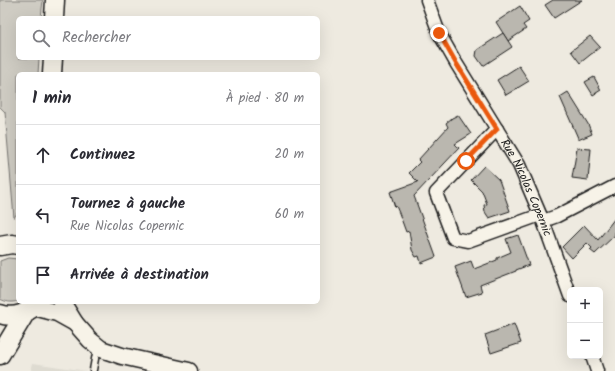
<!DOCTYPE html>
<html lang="fr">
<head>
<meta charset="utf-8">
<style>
	body { margin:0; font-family:Kalam,sans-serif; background:#f2f2f3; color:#2b2b33 }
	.controls { position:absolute; right:12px; bottom:12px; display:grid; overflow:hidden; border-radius:6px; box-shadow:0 4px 16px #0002 }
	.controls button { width:36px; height:36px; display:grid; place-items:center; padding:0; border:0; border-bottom:1px solid #e1e1e2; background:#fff; color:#2b2b33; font:20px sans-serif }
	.stop { position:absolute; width:12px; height:12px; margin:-9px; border:3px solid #ea580c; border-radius:50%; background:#fff }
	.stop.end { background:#ea580c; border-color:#fff; box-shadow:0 1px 4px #0008 }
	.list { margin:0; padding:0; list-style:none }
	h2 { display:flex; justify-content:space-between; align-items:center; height:52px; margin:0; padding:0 16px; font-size:17px }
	h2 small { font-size:13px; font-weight:400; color:#7c7c81 }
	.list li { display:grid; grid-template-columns:26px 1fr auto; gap:12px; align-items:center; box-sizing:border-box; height:60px; padding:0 16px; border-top:1px solid #e1e1e2 }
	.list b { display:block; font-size:15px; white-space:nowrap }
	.list p { margin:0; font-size:13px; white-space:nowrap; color:#7c7c81 }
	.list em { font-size:13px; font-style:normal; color:#7c7c81 }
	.icon { flex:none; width:22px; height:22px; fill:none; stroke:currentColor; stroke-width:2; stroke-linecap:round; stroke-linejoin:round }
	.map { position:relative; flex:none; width:615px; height:371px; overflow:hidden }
	.search { position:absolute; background:#fff; box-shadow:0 4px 16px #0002; left:16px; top:16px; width:304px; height:44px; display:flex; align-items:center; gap:10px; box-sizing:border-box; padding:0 14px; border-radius:6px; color:#7c7c81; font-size:15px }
	.panel { position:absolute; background:#fff; box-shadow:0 4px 16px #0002; left:16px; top:72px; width:304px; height:232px; border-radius:6px }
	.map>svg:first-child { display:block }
	.built { fill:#dedbd1 }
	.green { fill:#cfccc3; stroke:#767470 }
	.building { fill:#bab7af; stroke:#1c1c1c }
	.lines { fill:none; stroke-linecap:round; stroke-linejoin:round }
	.lane-casing { stroke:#1c1c1c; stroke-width:9 }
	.street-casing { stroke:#1c1c1c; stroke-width:15 }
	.secondary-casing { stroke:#1c1c1c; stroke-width:19 }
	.primary-casing { stroke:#1c1c1c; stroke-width:21 }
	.lane { stroke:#f7f3e8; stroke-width:6 }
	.street { stroke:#f7f3e8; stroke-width:12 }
	.secondary { stroke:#f7f3e8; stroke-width:16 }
	.primary { stroke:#f7f3e8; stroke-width:18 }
	.route { stroke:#ea580c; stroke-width:5 }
	.labels { text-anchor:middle; stroke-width:3; stroke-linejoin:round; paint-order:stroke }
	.street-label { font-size:12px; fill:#1c1c1c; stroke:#f7f3e8 }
</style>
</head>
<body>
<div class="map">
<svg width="615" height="371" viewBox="0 0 615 371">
	<rect width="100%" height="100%" fill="#eeeae0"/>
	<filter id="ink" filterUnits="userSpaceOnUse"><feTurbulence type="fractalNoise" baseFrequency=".025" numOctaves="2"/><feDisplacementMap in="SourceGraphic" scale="8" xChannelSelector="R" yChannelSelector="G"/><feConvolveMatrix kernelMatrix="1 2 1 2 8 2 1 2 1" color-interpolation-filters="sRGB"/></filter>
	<g filter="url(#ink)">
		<polygon class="built" points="33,363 87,371 31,371"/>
		<g class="green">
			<polygon points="0,0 43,0 41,18 18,18 18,58 39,58 38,74 18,74 18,211 14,218 5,112 0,107"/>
			<path d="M 8,258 L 18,259 L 18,301 C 11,303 6,302 0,299 L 0,261 Z"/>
		</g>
		<g class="building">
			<polygon points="553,0 582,0 554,18 545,5"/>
			<polygon points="520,6 529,21 523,25 526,29 508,41 496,22"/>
			<polygon points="503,33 512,47 483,66 476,56 477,50"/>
			<polygon points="590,36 600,47 580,63 571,51"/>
			<polygon points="519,66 529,81 506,95 497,80"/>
			<polygon points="594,77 601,90 593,95 585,82"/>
			<polygon points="568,92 588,124 592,134 578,140 578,138 560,97"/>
			<polygon points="458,115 471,134 455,144 459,148 414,196 436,257 421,263 419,256 416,257 412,250 409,231 406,232 399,213 396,206 395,207 390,192 418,182 409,173 420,162 418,160 448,127 446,123 452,118"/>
			<polygon points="577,148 591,149 588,180 572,178"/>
			<polygon points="484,166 499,180 510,211 489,218 485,212 484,205 487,204 482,191 471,180"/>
			<polygon points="615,218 615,235 595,254 590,250 592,248 587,243 572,258 562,247 584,225 598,240"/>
			<polygon points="518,235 529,265 516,270 516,271 480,285 482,292 466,297 455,267 471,261 474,269 497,260 497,258 511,252 506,239"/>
			<polygon points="514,324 521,343 491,353 485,335"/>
		</g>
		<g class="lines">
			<defs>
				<polyline id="lane" points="93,370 97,348"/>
				<g id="street">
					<path id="s1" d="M 427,0 L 439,33 L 456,63 L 519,165 L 543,221 L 570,296"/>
					<polyline points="497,129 436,193 453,238 468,241 540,215"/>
					<polyline points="543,221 557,216 615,186"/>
					<polyline points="592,356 597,371"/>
				</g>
				<g id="secondary">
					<polyline points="62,302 75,323 90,340 101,349 122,356 189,371"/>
					<polyline points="34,307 57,313 75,323"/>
				</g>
				<g id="primary">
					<polyline points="54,18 55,0"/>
					<polyline points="52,74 53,58"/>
					<polyline points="0,246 12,244 18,245"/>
					<path d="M 0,314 C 14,319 29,313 39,302"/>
					<polyline points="0,355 26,312"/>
				</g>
			</defs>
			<use href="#lane" class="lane-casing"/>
			<use href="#street" class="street-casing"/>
			<use href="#secondary" class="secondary-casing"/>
			<use href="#primary" class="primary-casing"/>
			<use href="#lane" class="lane"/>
			<use href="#street" class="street"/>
			<use href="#secondary" class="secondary"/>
			<use href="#primary" class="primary"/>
		</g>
	</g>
	<g class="lines" filter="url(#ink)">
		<polyline class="route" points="439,33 456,63 497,129 466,161"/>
	</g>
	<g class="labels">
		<g class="street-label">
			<text dy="4" stroke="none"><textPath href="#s1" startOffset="213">Rue Nicolas Copernic</textPath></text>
		</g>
	</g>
</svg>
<div class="controls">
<button>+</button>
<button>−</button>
</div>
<div class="stop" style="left:466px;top:161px"></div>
<div class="stop end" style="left:439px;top:33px"></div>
<div class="search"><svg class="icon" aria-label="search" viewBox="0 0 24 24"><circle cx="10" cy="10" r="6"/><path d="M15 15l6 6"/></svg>Rechercher</div>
<section class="panel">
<h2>1 min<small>À pied · 80 m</small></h2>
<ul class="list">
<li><svg class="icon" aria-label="ahead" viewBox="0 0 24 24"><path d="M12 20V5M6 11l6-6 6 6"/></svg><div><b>Continuez</b></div><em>20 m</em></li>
<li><svg class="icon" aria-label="left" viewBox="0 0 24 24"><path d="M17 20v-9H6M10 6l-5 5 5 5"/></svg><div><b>Tournez à gauche</b><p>Rue Nicolas Copernic</p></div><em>60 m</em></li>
<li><svg class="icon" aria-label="arrive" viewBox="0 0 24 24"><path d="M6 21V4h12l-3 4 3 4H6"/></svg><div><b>Arrivée à destination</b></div></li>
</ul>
</section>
</div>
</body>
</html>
